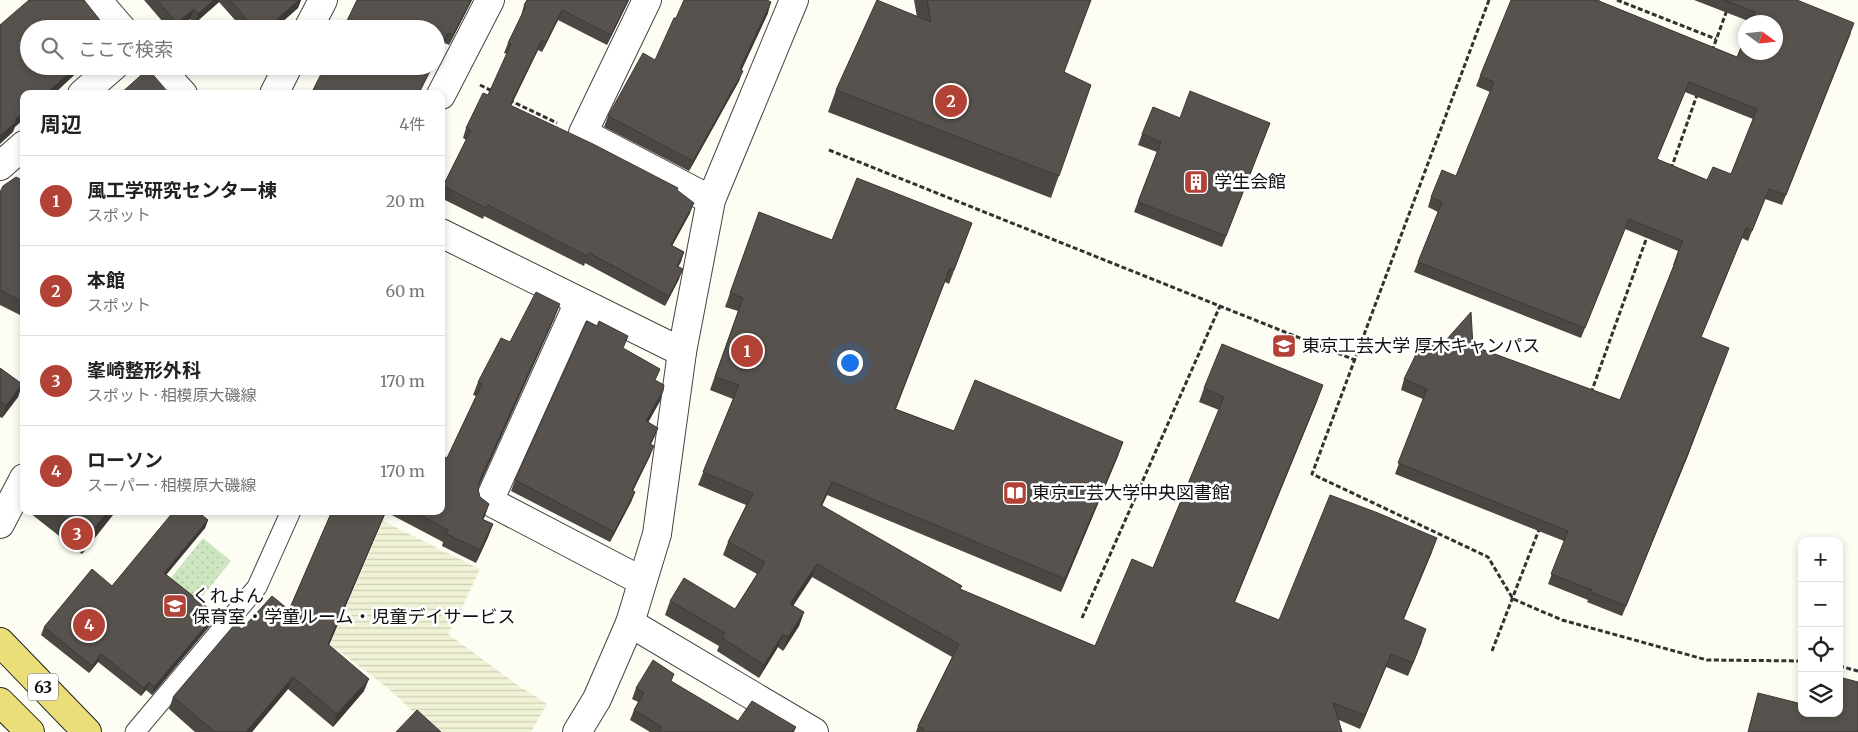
<!DOCTYPE html>
<html lang="ja">
<head>
<meta charset="utf-8">
<style>
	body { margin:0; font-family:Merriweather,"Noto Sans JP",serif; background:#f2f2f2; color:#222 }
	.controls { position:absolute; right:15px; bottom:15px; display:grid; overflow:hidden; border-radius:10px; box-shadow:0 2px 8px #0003 }
	.controls button { width:45px; height:45px; display:grid; place-items:center; padding:0; border:0; border-bottom:1px solid #e0e0e0; background:#fff; color:#222; font:25px sans-serif }
	.compass { position:absolute; left:1738px; top:15px; width:45px; height:45px; border-radius:50%; background:#fff; box-shadow:0 2px 8px #0003; rotate:105deg }
	.you { position:absolute; left:849px; top:362px; width:18px; height:18px; margin:-12px; border:4px solid #fff; border-radius:50%; background:#1a73e8; box-shadow:0 0 0 8px #1a73e833 }
	.badge { display:grid; place-items:center; width:32px; height:32px; border-radius:50%; background:#b24136; color:#fff; font-size:16px; font-weight:700 }
	.pin { position:absolute; translate:-50% -50%; border:2px solid #fff; box-shadow:0 1px 5px #0006 }
	.list { margin:0; padding:0; list-style:none }
	h2 { display:flex; justify-content:space-between; align-items:center; height:65px; margin:0; padding:0 20px; font-size:21px }
	h2 small { font-size:16px; font-weight:400; color:#767676 }
	.list li { display:grid; grid-template-columns:32px 1fr auto; gap:15px; align-items:center; box-sizing:border-box; height:90px; padding:0 20px; border-top:1px solid #e0e0e0 }
	.list b { display:block; font-size:19px; white-space:nowrap }
	.list p { margin:0; font-size:16px; white-space:nowrap; color:#767676 }
	.list em { font-size:16px; font-style:normal; color:#767676 }
	.icon { flex:none; width:28px; height:28px; fill:none; stroke:currentColor; stroke-width:2; stroke-linecap:round; stroke-linejoin:round }
	.map { position:relative; flex:none; width:1858px; height:732px; overflow:hidden }
	.search { position:absolute; background:#fff; box-shadow:0 2px 8px #0003; left:20px; top:20px; width:425px; height:55px; display:flex; align-items:center; gap:12px; box-sizing:border-box; padding:0 18px; border-radius:28px; color:#767676; font-size:19px }
	.panel { position:absolute; background:#fff; box-shadow:0 2px 8px #0003; left:20px; top:90px; width:425px; height:425px; border-radius:10px }
	.map>svg:first-child { display:block }
	.farmland { fill:url(#farmland-rules) }
	.park { fill:url(#park-dots) }
	.lines { fill:none; stroke-linecap:round; stroke-linejoin:round }
	.lane-casing { stroke:#434343; stroke-width:21 }
	.street-casing { stroke:#434343; stroke-width:30 }
	.primary-casing { stroke:#212121; stroke-width:30 }
	.path { stroke:#323232; stroke-width:3; stroke-dasharray:5 2.5; stroke-linecap:butt }
	.lane { stroke:#fff; stroke-width:19 }
	.street { stroke:#fff; stroke-width:28 }
	.primary { stroke:#eade78; stroke-width:28 }
	.wall { fill:#4b4742; fill-rule:evenodd }
	.shaded-wall { fill:#3d3936 }
	.building { fill:#57524d; stroke:#3d3936; fill-rule:evenodd }
	.labels { text-anchor:middle; stroke-width:5; stroke-linejoin:round; paint-order:stroke }
	.shield { fill:#fff; stroke:#585858; stroke-width:1 }
	.shield-label { font-size:16px; font-weight:bold; fill:#101010 }
	.poi-label { font-size:18px; fill:#101010; stroke:#fff; text-anchor:start }
</style>
</head>
<body>
<div class="map">
<svg width="1858" height="732" viewBox="0 0 1858 732">
	<defs>
		<pattern id="farmland-rules" width="6" height="5" patternUnits="userSpaceOnUse" patternTransform="scale(1.25)"><rect width="6" height="5" fill="#f0f2d6"/><path d="M0 2.5h6" fill="none" stroke="#cdceb7"/></pattern>
		<pattern id="park-dots" width="8" height="8" patternUnits="userSpaceOnUse" patternTransform="scale(1.25)"><rect width="8" height="8" fill="#cee6c0"/><path d="M2 2h.1M6 6h.1" fill="none" stroke="#b0c4a4" stroke-width="1.8" stroke-linecap="round"/></pattern>
	</defs>
	<rect width="100%" height="100%" fill="#fefdf4"/>
	<polygon class="farmland" points="383,521 480,569 460,612 448,634 516,684 547,704 531,732 435,732 389,689 330,644"/>
	<polygon class="park" points="203,538 231,561 198,602 170,579"/>
	<g class="lines">
		<defs>
			<polyline id="lane" points="135,732 257,587 291,511"/>
			<g id="street">
				<polyline points="97,0 122,29"/>
				<polyline points="647,0 583,133 711,200"/>
				<polyline points="308,29 323,0"/>
				<polyline points="157,66 183,94"/>
				<polyline points="82,94 114,66"/>
				<polyline points="274,94 288,66"/>
				<polyline points="441,95 490,0"/>
				<polyline points="0,166 24,145"/>
				<polyline points="441,233 682,352"/>
				<polyline points="579,302 489,501 642,581"/>
				<polyline points="0,524 24,478"/>
				<polyline points="630,623 814,732"/>
				<polyline points="577,732 597,699 630,623 657,534 682,352 711,200 794,0"/>
			</g>
			<g id="primary">
				<polyline points="0,642 87,732"/>
				<polyline points="0,702 30,732"/>
			</g>
		</defs>
		<use href="#lane" class="lane-casing"/>
		<use href="#street" class="street-casing"/>
		<use href="#primary" class="primary-casing"/>
		<g class="path">
			<polyline points="1489,0 1312,474 1488,557 1513,599 1562,620 1707,660 1802,661"/>
			<polyline points="1617,0 1716,39"/>
			<polyline points="1712,51 1727,10"/>
			<polyline points="480,85 492,91"/>
			<polyline points="509,100 557,123"/>
			<polyline points="829,150 1355,360"/>
			<polyline points="1671,169 1697,95"/>
			<polyline points="1591,393 1648,234"/>
			<polyline points="1082,618 1220,306"/>
			<polyline points="1492,651 1540,527"/>
			<polyline points="1839,666 1858,671"/>
		</g>
		<use href="#lane" class="lane"/>
		<use href="#street" class="street"/>
		<use href="#primary" class="primary"/>
	</g>
	<g class="wall">
		<polygon points="144,0 301,0 298,8 274,29 243,29 219,2 194,24 190,19 178,29 169,29"/>
		<polygon points="357,0 472,0 449,45"/>
		<polygon points="527,0 629,0 607,45 558,20 542,52 538,50 511,106 677,190 690,213 672,246 684,252 678,266 679,279 665,306 585,263 584,266 484,216 483,219 441,198 441,190 466,140 463,138 466,128 488,95 507,54 504,53 508,43 521,16 524,5"/>
		<polygon points="914,0 1091,0 1064,72 1091,85 1051,198 828,112 836,90 917,17"/>
		<path d="M 1694,0 L 1797,0 L 1851,33 L 1782,205 L 1765,199 L 1748,241 L 1742,238 L 1701,338 L 1689,453 L 1622,616 L 1587,602 L 1588,600 L 1548,584 L 1564,541 L 1395,474 L 1423,399 L 1401,390 L 1404,379 L 1439,348 L 1473,346 L 1620,400 L 1674,265 L 1673,265 L 1678,251 L 1625,229 L 1581,338 L 1414,272 L 1438,212 L 1428,207 L 1431,197 L 1456,176 L 1490,92 L 1476,86 L 1480,76 L 1599,1 L 1737,57 L 1751,22 ZM 1685,92 L 1753,119 L 1731,174 L 1707,180 L 1657,159 Z"/>
		<polygon points="768,1 768,13 741,70 739,81 689,171 604,127 608,116 655,60"/>
		<polygon points="1180,118 1270,123 1222,247 1134,212 1157,152 1138,145 1142,134"/>
		<polygon points="24,181 24,317 0,305 0,192"/>
		<polygon points="759,212 832,240 972,223 949,284 945,282 896,409 954,431 1123,442 1118,456 1061,592 827,495 822,506 962,586 960,589 1095,646 1153,568 1219,410 1199,402 1204,388 1318,399 1235,602 1279,620 1432,552 1404,619 1422,642 1408,676 1386,667 1360,729 1339,720 1342,732 916,732 918,726 952,657 812,577 793,605 804,612 799,626 783,651 778,647 759,678 717,651 719,646 665,615 670,601 735,609 757,574 723,555 728,542 746,505 698,485 733,399 710,390 738,311 725,307"/>
		<polygon points="555,317 479,486 478,489 480,497 489,504 483,520 493,524 488,537 476,563 442,546 443,542 386,512 329,645 364,691 333,727 288,689 252,732 195,732 169,709 173,697 242,629 289,610 332,511 441,511 447,458 476,396 473,395 478,382 510,342"/>
		<polygon points="623,349 656,381 663,391 660,401 648,422 658,428 651,444 650,456 633,491 635,492 631,502 610,542 511,491 515,480"/>
		<polygon points="0,368 22,384 18,397 2,418 0,417"/>
		<polygon points="30,511 116,511 82,554 30,513"/>
		<polygon points="208,520 205,528 166,575 216,614 213,622 152,695 146,690 141,696 98,662 89,673 41,635 44,627 112,586"/>
		<polygon points="672,682 738,721 796,727 794,732 650,732 630,720 634,710 638,702 632,699 636,688"/>
		<polygon points="1758,693 1802,713 1858,732 1748,732"/>
	</g>
	<g class="shaded-wall">
		<polygon points="214,0 220,0 219,2 194,24 198,14"/>
		<polygon points="299,0 301,0 298,8 274,29 266,29"/>
		<polygon points="471,0 472,0 449,45 453,35"/>
		<polygon points="628,0 629,0 607,45 611,35"/>
		<polygon points="771,2 768,13 737,80 740,69"/>
		<polygon points="194,9 190,19 178,29 175,29 177,23"/>
		<polygon points="562,10 558,20 542,52 546,42"/>
		<polygon points="448,33 445,43 436,60 436,57"/>
		<polygon points="542,40 538,50 506,115 510,105"/>
		<polygon points="77,66 84,66 54,94 45,94"/>
		<polygon points="432,66 433,66 419,94 418,94"/>
		<polygon points="743,71 739,81 689,171 693,161"/>
		<polygon points="24,112 24,119 15,127 13,132 0,144 0,136 16,118"/>
		<polygon points="694,203 690,213 667,255 671,245"/>
		<polygon points="684,252 681,262 673,276 677,266"/>
		<polygon points="683,269 679,279 665,306 669,296"/>
		<polygon points="560,304 555,317 475,495 479,482"/>
		<polygon points="1729,348 1689,453 1622,616 1626,606"/>
		<polygon points="22,384 18,397 2,418 6,406"/>
		<polygon points="1323,385 1318,399 1229,615 1234,602"/>
		<polygon points="663,391 660,401 643,432 646,421"/>
		<polygon points="658,428 654,438 646,454 650,444"/>
		<polygon points="1123,442 1118,456 1061,592 1065,579"/>
		<polygon points="654,446 650,456 628,500 632,490"/>
		<polygon points="832,482 827,495 816,518 821,505"/>
		<polygon points="635,492 631,502 610,542 614,532"/>
		<polygon points="489,504 485,516 477,531 482,519"/>
		<polygon points="108,511 116,511 82,554 88,536"/>
		<polygon points="386,511 324,657 328,644"/>
		<polygon points="208,520 205,528 161,581 164,573"/>
		<polygon points="493,524 488,537 476,563 480,550"/>
		<polygon points="1437,538 1432,552 1398,632 1403,619"/>
		<polygon points="817,564 812,577 786,617 790,604"/>
		<polygon points="804,612 799,626 783,651 788,637"/>
		<polygon points="216,614 213,622 152,695 154,687"/>
		<polygon points="783,634 778,647 759,678 764,665"/>
		<polygon points="101,654 98,662 89,673 92,666"/>
		<polygon points="1391,654 1386,667 1360,729 1365,715"/>
		<polygon points="293,677 288,689 252,732 246,732"/>
		<polygon points="369,679 364,691 333,727 337,714"/>
		<polygon points="149,682 146,690 141,696 144,688"/>
	</g>
	<g class="building">
		<polygon points="29,0 84,0 107,29 29,29 29,66 77,66 45,94 24,94 24,112 16,118 16,122 0,136 0,25"/>
		<polygon points="157,0 214,0 198,14 194,9 177,23"/>
		<polygon points="230,0 299,0 266,29 255,29"/>
		<polygon points="357,0 471,0 453,35 448,33 436,57 436,29 343,29"/>
		<polygon points="527,0 628,0 611,35 562,10 546,42 542,40 510,105 593,144 678,188 677,190 694,203 671,245 684,252 677,266 683,269 669,296 589,253 587,256 488,205 486,208 443,186 471,130 466,128 483,93 488,95 511,44 508,43 526,6 524,5"/>
		<polygon points="684,0 767,0 771,2 740,69 743,71 693,161 608,116 643,53 655,60 674,18 676,18"/>
		<polygon points="877,0 931,22 927,0 1091,0 1064,72 1091,85 1059,176 836,90"/>
		<path d="M 1511,0 L 1599,0 L 1599,1 L 1737,57 L 1746,36 L 1746,52 L 1776,52 L 1776,22 L 1751,22 L 1755,12 L 1724,0 L 1797,0 L 1854,23 L 1786,195 L 1769,189 L 1752,231 L 1746,228 L 1701,337 L 1729,348 L 1692,443 L 1626,606 L 1591,592 L 1592,590 L 1551,574 L 1568,531 L 1398,463 L 1427,389 L 1404,379 L 1422,342 L 1439,348 L 1471,312 L 1473,346 L 1620,400 L 1678,255 L 1677,255 L 1683,241 L 1629,219 L 1585,328 L 1418,262 L 1442,202 L 1431,197 L 1442,170 L 1456,176 L 1494,82 L 1480,76 ZM 1689,82 L 1757,109 L 1731,174 L 1713,167 L 1707,180 L 1657,159 Z"/>
		<polygon points="325,66 432,66 418,94 311,94"/>
		<polygon points="148,69 167,91 164,94 120,94"/>
		<polygon points="1190,91 1270,123 1226,236 1138,202 1161,142 1142,134 1153,107 1180,118"/>
		<polygon points="16,177 24,181 24,302 0,290 0,192 3,186"/>
		<polygon points="857,178 972,223 954,270 950,268 895,409 954,431 975,380 1123,442 1065,579 832,482 821,505 962,586 960,589 1095,646 1132,559 1153,568 1224,397 1204,388 1222,344 1323,385 1234,602 1279,620 1330,495 1378,513 1437,538 1403,619 1426,629 1413,663 1391,654 1365,715 1333,703 1342,732 922,732 924,729 918,726 959,644 817,564 790,604 804,612 788,637 783,634 764,665 722,638 725,633 670,601 684,578 735,609 765,562 728,542 753,493 703,472 739,385 715,377 743,298 730,293 759,212 832,240"/>
		<polygon points="536,292 560,304 479,482 478,489 480,497 489,504 482,519 493,524 480,550 446,534 448,530 413,511 441,511 441,455 447,458 482,384 478,382 501,338 510,342"/>
		<polygon points="587,321 597,326 599,321 628,336 623,348 660,369 655,380 664,385 663,391 646,421 658,428 650,444 654,446 632,490 635,492 614,532 515,480"/>
		<polygon points="0,368 22,384 6,406 0,401"/>
		<polygon points="57,511 108,511 88,536"/>
		<polygon points="174,511 197,511 208,520 164,573 216,614 154,687 149,682 144,688 101,654 92,666 44,627 92,569 112,586"/>
		<polygon points="332,511 386,511 328,644 369,679 337,714 293,677 246,732 215,732 173,697 235,624 242,629 272,596 289,610"/>
		<polygon points="653,660 674,674 671,681 738,721 752,701 796,727 792,732 659,732 662,727 634,710 644,693 636,688"/>
		<polygon points="1839,677 1858,682 1858,732 1748,732 1758,693 1802,704 1802,713 1839,713"/>
		<polygon points="417,710 441,732 396,732"/>
	</g>
	<defs>
		<symbol id="building-square" viewBox="-11 -11 22 22"><rect x="-9" y="-9" width="18" height="18" rx="4" fill="#b24136" stroke="#fff"/><path d="M-4-6H4V6H1V3H-1V6H-4ZM-2.5-4.3h1.7v1.8h-1.7ZM.8-4.3h1.7v1.8H.8ZM-2.5-1h1.7V.8h-1.7ZM.8-1h1.7V.8H.8Z" fill="#fff"/></symbol>
		<symbol id="university-square" viewBox="-11 -11 22 22"><rect x="-9" y="-9" width="18" height="18" rx="4" fill="#b24136" stroke="#fff"/><path d="M0-5L7-2L0 1L-7-2ZM-4 1L0 2.5L4 1V4Q0 6-4 4Z" fill="#fff"/></symbol>
		<symbol id="library-square" viewBox="-11 -11 22 22"><rect x="-9" y="-9" width="18" height="18" rx="4" fill="#b24136" stroke="#fff"/><path d="M-6-4Q-3-5.5-.7-3.5V5Q-3 3-6 4ZM6-4Q3-5.5 .7-3.5V5Q3 3 6 4Z" fill="#fff"/></symbol>
		<symbol id="school-square" viewBox="-11 -11 22 22"><rect x="-9" y="-9" width="18" height="18" rx="4" fill="#b24136" stroke="#fff"/><path d="M0-5L7-2L0 1L-7-2ZM-4 1L0 2.5L4 1V4Q0 6-4 4Z" fill="#fff"/></symbol>
	</defs>
	<g fill-rule="evenodd">
		<use href="#building-square" x="1182" y="168" width="28" height="28"/>
		<use href="#university-square" x="1270" y="332" width="28" height="28"/>
		<use href="#library-square" x="1001" y="479" width="28" height="28"/>
		<use href="#school-square" x="161" y="592" width="28" height="28"/>
	</g>
	<g class="labels">
		<rect class="shield" x="28" y="673.5" width="30" height="27" rx="4"/>
		<g class="shield-label">
			<text x="43" y="693">63</text>
		</g>
		<g class="poi-label">
			<text x="1214" y="188">学生会館</text>
			<text x="1302" y="352">東京工芸大学 厚木キャンパス</text>
			<text x="1032" y="499">東京工芸大学中央図書館</text>
			<text x="192" y="602">くれよん<tspan x="192" dy="21">保育室・学童ルーム・児童デイサービス</tspan></text>
		</g>
	</g>
</svg>
<div class="controls">
<button>+</button>
<button>−</button>
<button><svg class="icon" aria-label="locate" viewBox="0 0 24 24"><circle cx="12" cy="12" r="6"/><path d="M12 2v4M12 18v4M2 12h4M18 12h4"/></svg></button>
<button><svg class="icon" aria-label="layers" viewBox="0 0 24 24"><path d="M12 4l9 5-9 5-9-5zM3 14l9 5 9-5"/></svg></button>
</div>
<svg class="compass" viewBox="-18 -18 36 36"><path d="M0-13l5 13h-10z" fill="#e53935"/><path d="M0 13l5-13h-10z" fill="#767676"/></svg>
<div class="you"></div>
<div class="pin badge" style="left:747px;top:351px">1</div>
<div class="pin badge" style="left:951px;top:101px">2</div>
<div class="pin badge" style="left:77px;top:534px">3</div>
<div class="pin badge" style="left:89px;top:625px">4</div>
<div class="search"><svg class="icon" aria-label="search" viewBox="0 0 24 24"><circle cx="10" cy="10" r="6"/><path d="M15 15l6 6"/></svg>ここで検索</div>
<section class="panel">
<h2>周辺<small>4件</small></h2>
<ul class="list">
<li><span class="badge">1</span><div><b>風工学研究センター棟</b><p>スポット</p></div><em>20 m</em></li>
<li><span class="badge">2</span><div><b>本館</b><p>スポット</p></div><em>60 m</em></li>
<li><span class="badge">3</span><div><b>峯崎整形外科</b><p>スポット · 相模原大磯線</p></div><em>170 m</em></li>
<li><span class="badge">4</span><div><b>ローソン</b><p>スーパー · 相模原大磯線</p></div><em>170 m</em></li>
</ul>
</section>
</div>
</body>
</html>
